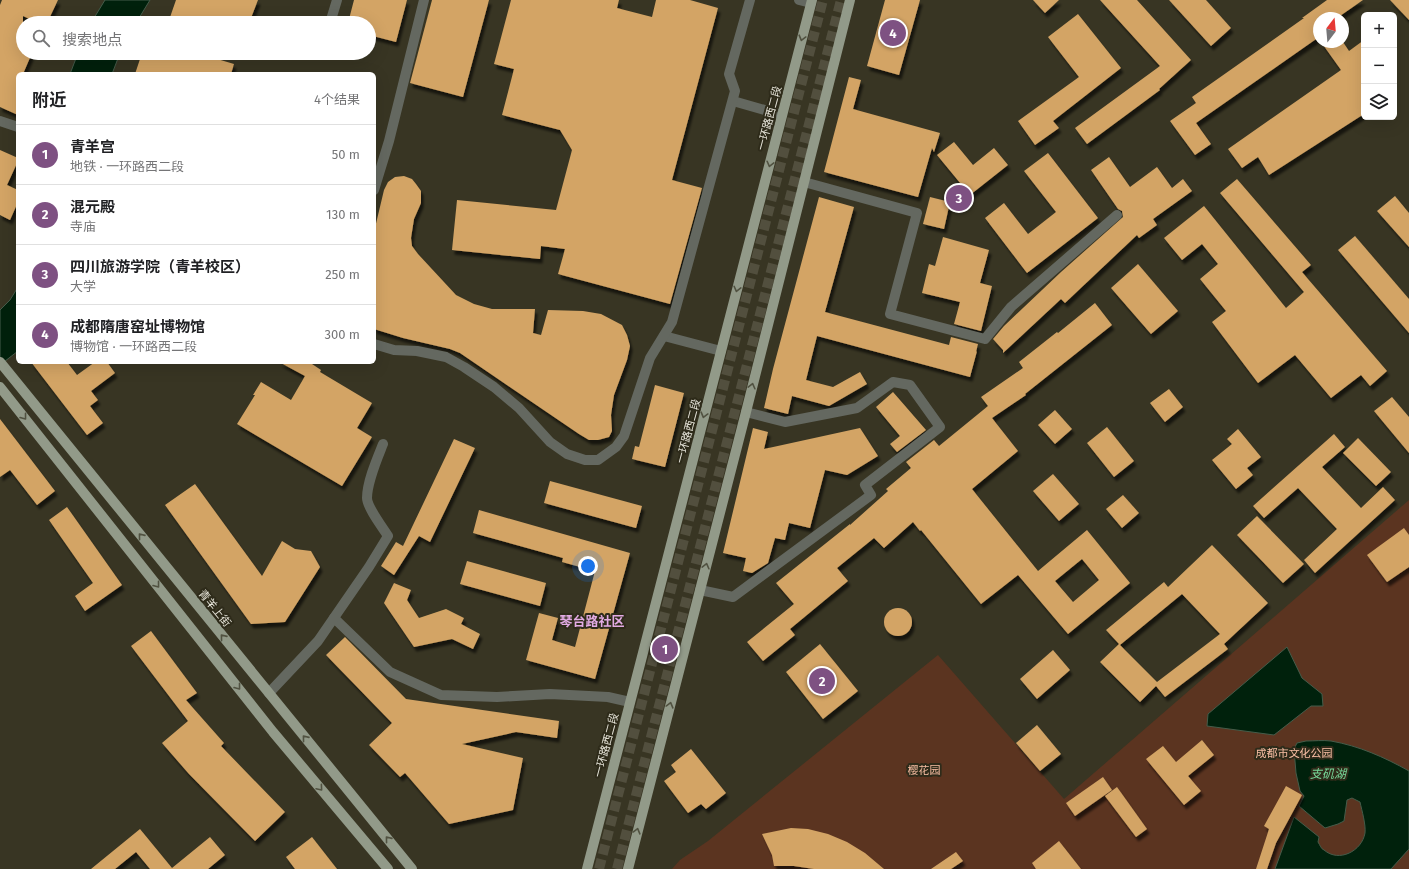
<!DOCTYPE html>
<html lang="zh">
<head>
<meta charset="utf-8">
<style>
	body { margin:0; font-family:"Fira Sans","Noto Sans SC",sans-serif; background:#f6f6f6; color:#202124 }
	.controls { position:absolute; right:12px; top:12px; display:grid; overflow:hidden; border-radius:6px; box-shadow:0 4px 16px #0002 }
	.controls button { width:36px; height:36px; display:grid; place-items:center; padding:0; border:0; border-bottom:1px solid #e0e0e0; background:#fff; color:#202124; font:20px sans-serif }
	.compass { position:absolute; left:1313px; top:12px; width:36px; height:36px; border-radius:50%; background:#fff; box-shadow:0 4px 16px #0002; rotate:16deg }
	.you { position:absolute; left:588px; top:566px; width:14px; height:14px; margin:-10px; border:3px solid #fff; border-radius:50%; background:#1a73e8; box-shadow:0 0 0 6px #1a73e833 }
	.badge { display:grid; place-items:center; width:26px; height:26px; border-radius:50%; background:#7e5182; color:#fff; font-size:13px; font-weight:700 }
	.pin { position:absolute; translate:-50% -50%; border:2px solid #fff; box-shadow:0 1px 4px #0006 }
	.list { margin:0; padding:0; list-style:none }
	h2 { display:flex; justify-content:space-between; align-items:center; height:52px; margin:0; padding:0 16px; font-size:17px }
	h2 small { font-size:13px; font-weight:400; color:#757577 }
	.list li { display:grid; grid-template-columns:26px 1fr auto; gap:12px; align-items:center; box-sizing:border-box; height:60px; padding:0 16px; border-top:1px solid #e0e0e0 }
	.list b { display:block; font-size:15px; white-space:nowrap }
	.list p { margin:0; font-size:13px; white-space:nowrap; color:#757577 }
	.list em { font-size:13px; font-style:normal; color:#757577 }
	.icon { flex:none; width:22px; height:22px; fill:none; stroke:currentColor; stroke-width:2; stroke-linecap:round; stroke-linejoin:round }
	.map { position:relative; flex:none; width:1409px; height:869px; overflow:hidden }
	.search { position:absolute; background:#fff; box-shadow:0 4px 16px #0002; left:16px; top:16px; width:360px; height:44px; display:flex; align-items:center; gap:10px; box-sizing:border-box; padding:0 14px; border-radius:22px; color:#757577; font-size:15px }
	.panel { position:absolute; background:#fff; box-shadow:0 4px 16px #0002; left:16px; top:72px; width:360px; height:292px; border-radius:6px }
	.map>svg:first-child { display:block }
	.green { fill:#5b3420 }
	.water { fill:#00210c; stroke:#455c4a }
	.building { fill:#d3a465; fill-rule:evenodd; filter:url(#shadow) }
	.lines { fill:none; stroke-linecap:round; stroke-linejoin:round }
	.major-tunnel { stroke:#524f3e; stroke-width:10; stroke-dasharray:10 5; stroke-linecap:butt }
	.minor { stroke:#646860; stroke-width:10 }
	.major { stroke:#929a89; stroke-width:10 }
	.oneway { stroke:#515241 }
	.labels { text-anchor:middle; stroke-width:4; stroke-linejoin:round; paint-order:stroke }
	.street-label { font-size:11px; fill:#e6e4d9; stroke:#2e2b1a }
	.park-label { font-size:11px; fill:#f8bea3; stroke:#2e2b1a }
	.water-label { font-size:12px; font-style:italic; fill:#76d799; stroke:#2e2b1a }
	.quarter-label { font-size:13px; font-weight:bold; fill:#e3abe4; stroke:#2e2b1a }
</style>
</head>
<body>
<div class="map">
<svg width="1409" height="869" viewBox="0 0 1409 869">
	<defs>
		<filter id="shadow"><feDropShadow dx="2.5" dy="4.5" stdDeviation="1" flood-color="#0009"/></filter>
	</defs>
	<rect width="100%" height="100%" fill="#383523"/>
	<polygon class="green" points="1409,500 1409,869 672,869 680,860 708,841 938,655 1064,799"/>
	<g class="water">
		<polygon points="105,0 150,0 136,23 91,23"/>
		<polygon points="78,53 120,53 112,74 70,74"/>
		<polygon points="18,287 18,351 0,365 0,310 10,300"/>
		<polygon points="1287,647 1302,678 1322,694 1323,706 1311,706 1274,735 1207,726 1208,714"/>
		<path d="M 1306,741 C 1314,741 1323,740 1331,741 C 1359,746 1384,757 1409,771 L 1409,849 L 1391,869 L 1275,869 L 1294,817 L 1319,837 L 1318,842 C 1320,845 1321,849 1324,850 C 1339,863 1362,851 1365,833 C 1366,825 1362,811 1360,802 L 1352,798 L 1347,800 L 1344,821 L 1338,824 L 1325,828 L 1299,806 L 1304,796 L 1300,791 L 1296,773 L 1294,749 L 1297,743 Z"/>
	</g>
	<g class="building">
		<polygon points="2,0 58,0 47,23 38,23 23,16 23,53 32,53 23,74 18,74 18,115 0,107 0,5"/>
		<polygon points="176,0 258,0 249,23 168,23"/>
		<polygon points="354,0 407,0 396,42 369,35 369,23 348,23"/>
		<polygon points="432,0 489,0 463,97 410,83"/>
		<polygon points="511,0 619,0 617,8 652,17 656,0 690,0 718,8 672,180 702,188 670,304 558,274 565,249 541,246 540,259 452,250 457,200 556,210 572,150 560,130 502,115 514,69 494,64"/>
		<polygon points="885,0 920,0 899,75 867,66"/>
		<polygon points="1033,0 1059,0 1045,13"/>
		<polygon points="1100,0 1137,0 1191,60 1159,89 1160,90 1087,144 1075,128 1160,66"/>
		<polygon points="1169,0 1206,0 1231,28 1211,46"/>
		<polygon points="1327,0 1363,0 1337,18 1319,18 1319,37 1196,123 1211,144 1195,155 1170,121 1196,103 1192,97 1304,18 1302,18"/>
		<polygon points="1390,0 1409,0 1409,20"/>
		<polygon points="1078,14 1121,68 1053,121 1059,128 1035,145 1018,121 1079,77 1048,37"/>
		<polygon points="1364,40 1364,114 1269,175 1258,157 1242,168 1228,149 1341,70 1321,42 1343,42 1349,51"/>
		<polygon points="142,53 197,53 234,64 231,74 135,74"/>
		<polygon points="849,77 861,80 853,109 940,133 934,152 932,148 918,197 824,172"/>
		<polygon points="954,142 973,165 994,148 1008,165 970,195 937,155"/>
		<polygon points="0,150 18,158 18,161 7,185 18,190 18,202 10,220 0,215"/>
		<polygon points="1048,153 1098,218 1027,273 985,218 1004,203 1028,234 1056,212 1024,171"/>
		<polygon points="1109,157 1130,187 1157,167 1172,188 1183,179 1192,191 1153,219 1157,225 1139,238 1137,235 1065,303 1061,299 1003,353 1003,350 993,339 1004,326 1061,272 1123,217 1122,211 1118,209 1091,170"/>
		<polygon points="404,176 412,179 416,184 421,191 421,203 414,219 411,238 412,246 418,254 456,295 474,304 492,309 535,309 533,333 541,335 548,310 583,311 601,314 622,325 627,335 630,346 627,360 614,395 611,415 612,431 609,437 598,440 589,440 579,434 460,353 450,349 403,338 374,329 374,232 384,190 388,182 395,177"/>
		<polygon points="1237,179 1311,265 1302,272 1387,371 1370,386 1361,375 1331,398 1295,355 1258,383 1212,322 1226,311 1200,279 1218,264 1202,244 1182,260 1164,238 1204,206 1286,308 1304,292 1220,193"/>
		<polygon points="1395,196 1409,213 1409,247 1377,211"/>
		<polygon points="819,197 854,207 825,312 949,345 951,337 978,344 976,352 977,351 970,377 817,336 806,380 833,387 860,372 867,384 829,406 792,396 788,414 764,408 773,369"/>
		<polygon points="930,197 950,202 944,229 923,224"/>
		<polygon points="1355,236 1409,299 1409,333 1338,250"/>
		<polygon points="943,237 989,250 980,283 992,286 981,331 954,324 960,302 922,293 929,264 935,266"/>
		<polygon points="1138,264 1178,311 1151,334 1111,288"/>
		<path d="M 1095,303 L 1112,325 L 1025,394 L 1026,395 L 992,418 L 1018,451 L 972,489 L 1038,571 L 1087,530 L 1130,583 L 1068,634 L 1018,575 L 981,604 L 921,530 L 920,531 L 913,522 L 884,548 L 874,538 L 837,568 L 848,581 L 790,629 L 795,635 L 763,661 L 747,642 L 794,604 L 776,583 L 850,524 L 850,525 L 888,491 L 886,489 L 911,468 L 906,462 L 934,440 L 939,446 L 988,406 L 981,397 L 1023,368 L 1019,362 L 1057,332 L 1058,333 ZM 1082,559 L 1099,580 L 1073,602 L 1055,581 Z"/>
		<polygon points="31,362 67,362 77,375 95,362 107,362 115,373 91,391 98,400 90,406 103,423 87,435"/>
		<polygon points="279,362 309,362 321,370 320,372 372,403 357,428 372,437 342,486 237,424 255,395 253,395 261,382 291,400 305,376"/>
		<polygon points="655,385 684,393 665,467 632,459 635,446 639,447"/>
		<polygon points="1169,389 1183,407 1165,422 1150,403"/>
		<polygon points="893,392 926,430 897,452 890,444 900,436 876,407"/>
		<polygon points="1392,397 1409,417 1409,453 1374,411"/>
		<polygon points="1055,410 1072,429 1055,444 1038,425"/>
		<polygon points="0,419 55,491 37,505 10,470 0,477"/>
		<polygon points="1107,427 1134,461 1114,477 1087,443"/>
		<polygon points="753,428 768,432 764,449 860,428 878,456 847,475 825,470 810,528 789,523 785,540 775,538 768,563 752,573 743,571 746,558 723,553"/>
		<polygon points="1238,429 1261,457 1247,468 1253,475 1236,489 1212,460 1232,444 1227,439"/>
		<polygon points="1334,434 1345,447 1322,467 1361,508 1383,487 1395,500 1315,573 1304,560 1337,529 1298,488 1264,518 1253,506"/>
		<polygon points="1358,438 1391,472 1376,486 1343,453"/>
		<polygon points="454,439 475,448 430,542 419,536 394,575 381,566 396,542 403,546"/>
		<polygon points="1053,474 1079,504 1059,521 1033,491"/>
		<polygon points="550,481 642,506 636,528 544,503"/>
		<polygon points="195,484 262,576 282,541 295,549 311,551 320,567 285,622 251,624 165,505"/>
		<polygon points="1123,495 1139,513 1122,528 1106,509"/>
		<polygon points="67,507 122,585 85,611 75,596 93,583 49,520"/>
		<polygon points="479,510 630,553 595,679 526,660 539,613 558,618 552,640 575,647 595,571 562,562 563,558 473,533"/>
		<polygon points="1257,516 1304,564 1283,583 1237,535"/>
		<polygon points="1404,528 1409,535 1409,567 1387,582 1367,555"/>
		<path d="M 1212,545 L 1268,603 L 1224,644 L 1228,649 L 1165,697 L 1156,686 L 1140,702 L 1100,662 L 1119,644 L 1106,630 L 1164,582 L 1168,587 ZM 1182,594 L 1220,634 L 1157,682 L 1120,645 Z"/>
		<polygon points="467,561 546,583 540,606 460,584"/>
		<polygon points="394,583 411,590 407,600 419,618 446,609 464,618 461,624 480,634 473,649 452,639 414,647 384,603"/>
		<circle cx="898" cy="622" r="14"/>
		<polygon points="151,631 197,693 186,700 224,743 221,746 285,812 255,841 189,774 162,743 188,721 131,646"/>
		<polygon points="345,637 406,699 559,721 557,738 516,732 462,744 523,758 513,810 449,824 405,773 400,777 369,745 392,723 326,655"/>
		<polygon points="820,644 858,691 823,719 786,672"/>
		<polygon points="1053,650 1070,670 1037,699 1020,679"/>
		<polygon points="1037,725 1061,754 1040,771 1016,743"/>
		<polygon points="1202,740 1214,755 1188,776 1201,791 1184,805 1146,759 1163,746 1176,762"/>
		<polygon points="691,749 726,793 706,809 701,804 688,813 664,781 676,772 671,765"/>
		<polygon points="1103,777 1112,790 1075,816 1066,803"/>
		<polygon points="1286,786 1302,795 1276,843 1267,869 1256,869 1269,829 1264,826"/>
		<polygon points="1117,787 1147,829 1136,837 1105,796"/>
		<polygon points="791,828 808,829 828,834 847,842 865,853 884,869 814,869 794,866 774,866 772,855 762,834"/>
		<polygon points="140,829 172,868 210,837 225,855 208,869 150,869 136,852 115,869 91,869"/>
		<polygon points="312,837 337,869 295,869 286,857"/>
		<polygon points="1059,841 1081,869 1036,869 1032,863"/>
		<polygon points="956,852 963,861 951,869 931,869"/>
	</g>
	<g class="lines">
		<g class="major-tunnel">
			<polyline points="599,869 823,0"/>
			<polyline points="617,869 841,0"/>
		</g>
		<g class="minor">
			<polyline points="799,0 811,3"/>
			<polyline points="330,23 337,0"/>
			<polyline points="733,101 782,115"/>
			<polyline points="0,121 18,127"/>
			<polyline points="804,182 917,213 890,314 985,339 1011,307 1117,215"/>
			<polyline points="374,190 389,141 424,0"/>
			<polyline points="664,336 721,351"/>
			<polyline points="374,344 394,350 417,351 446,357 464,367 494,387 519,408 550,442 567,454 585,460 598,460 616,447 624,436 650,358 672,322 735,91 729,74 750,0"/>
			<polyline points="700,590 733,597 871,495 865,485 940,427 910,385 893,382 857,408 785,422 746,412"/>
			<polyline points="334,618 390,672 441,695 497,697 550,694 608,697 630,702"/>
			<path d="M 269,693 L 318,641 L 369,567 L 388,536 C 383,528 367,507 367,498 C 367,482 377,459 383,444"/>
		</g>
		<g class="major">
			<polyline points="0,362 412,869"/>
			<polyline points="0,387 273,732 388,869"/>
			<polyline points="587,869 812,0"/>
			<polyline points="628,869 746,412 850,0"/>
		</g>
	</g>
	<defs><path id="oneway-chevron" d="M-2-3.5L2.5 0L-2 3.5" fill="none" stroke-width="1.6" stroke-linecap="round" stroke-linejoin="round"/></defs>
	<g class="oneway">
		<use href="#oneway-chevron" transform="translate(802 38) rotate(105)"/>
		<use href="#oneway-chevron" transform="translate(770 164) rotate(104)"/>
		<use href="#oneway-chevron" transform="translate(737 289) rotate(104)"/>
		<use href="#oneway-chevron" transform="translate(752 386) rotate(-76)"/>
		<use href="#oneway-chevron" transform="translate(704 415) rotate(105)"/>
		<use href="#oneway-chevron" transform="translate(24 417) rotate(52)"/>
		<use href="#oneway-chevron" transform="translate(141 536) rotate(-129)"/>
		<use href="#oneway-chevron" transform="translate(706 566) rotate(-76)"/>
		<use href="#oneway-chevron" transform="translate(157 585) rotate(52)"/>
		<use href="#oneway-chevron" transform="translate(223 637) rotate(-129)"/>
		<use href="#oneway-chevron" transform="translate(238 687) rotate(52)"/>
		<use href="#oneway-chevron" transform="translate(670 705) rotate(-75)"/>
		<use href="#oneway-chevron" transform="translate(305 738) rotate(-129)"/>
		<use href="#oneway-chevron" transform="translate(320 788) rotate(50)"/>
		<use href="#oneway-chevron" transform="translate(637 831) rotate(-75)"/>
		<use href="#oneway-chevron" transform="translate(388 839) rotate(-129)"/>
	</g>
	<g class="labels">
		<g class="street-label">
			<text transform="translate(769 118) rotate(-75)" y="4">一环路西二段</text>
			<text transform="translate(688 431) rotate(-75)" y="4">一环路西二段</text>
			<text transform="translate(215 608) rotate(51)" y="4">青羊上街</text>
			<text transform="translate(606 745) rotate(-75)" y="4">一环路西二段</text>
		</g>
		<g class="park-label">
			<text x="1294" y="757">成都市文化公园</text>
			<text x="924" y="774">樱花园</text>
		</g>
		<g class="water-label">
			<text x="1328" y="778">支矶湖</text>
		</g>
		<g class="quarter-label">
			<text x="592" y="626">琴台路社区</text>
		</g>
	</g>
</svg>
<div class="controls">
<button>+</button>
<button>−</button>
<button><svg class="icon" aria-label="layers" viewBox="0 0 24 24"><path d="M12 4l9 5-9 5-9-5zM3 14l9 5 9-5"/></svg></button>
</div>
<svg class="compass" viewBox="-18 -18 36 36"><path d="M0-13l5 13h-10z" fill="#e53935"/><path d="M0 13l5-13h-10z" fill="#757577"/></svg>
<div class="you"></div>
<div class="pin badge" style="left:665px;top:649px">1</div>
<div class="pin badge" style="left:822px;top:681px">2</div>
<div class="pin badge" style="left:959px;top:198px">3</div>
<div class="pin badge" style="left:893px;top:33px">4</div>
<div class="search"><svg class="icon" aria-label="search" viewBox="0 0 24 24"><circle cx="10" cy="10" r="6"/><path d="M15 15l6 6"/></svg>搜索地点</div>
<section class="panel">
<h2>附近<small>4个结果</small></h2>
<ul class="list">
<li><span class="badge">1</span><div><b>青羊宫</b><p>地铁 · 一环路西二段</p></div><em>50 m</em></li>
<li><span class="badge">2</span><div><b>混元殿</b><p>寺庙</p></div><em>130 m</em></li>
<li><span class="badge">3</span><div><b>四川旅游学院（青羊校区）</b><p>大学</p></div><em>250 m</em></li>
<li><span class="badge">4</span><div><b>成都隋唐窑址博物馆</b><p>博物馆 · 一环路西二段</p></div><em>300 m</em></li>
</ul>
</section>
</div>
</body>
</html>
